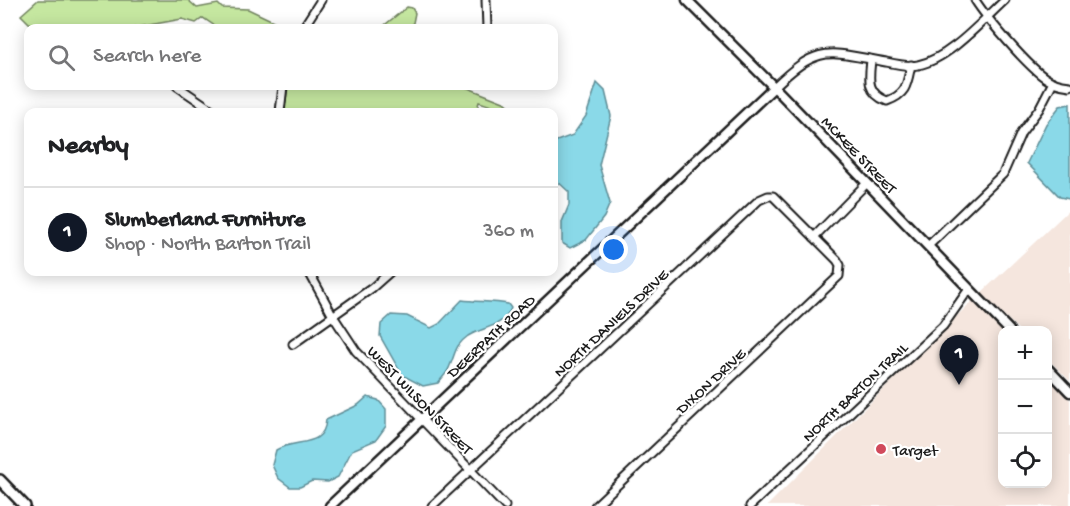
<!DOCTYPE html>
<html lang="en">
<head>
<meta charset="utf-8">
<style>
	body { margin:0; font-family:"Gochi Hand",sans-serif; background:#f2f2f2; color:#202124 }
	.controls { position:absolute; right:18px; bottom:18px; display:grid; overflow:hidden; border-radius:12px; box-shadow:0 3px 15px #0003 }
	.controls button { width:54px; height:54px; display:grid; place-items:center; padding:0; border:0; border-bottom:2px solid #e0e0e0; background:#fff; color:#202124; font:30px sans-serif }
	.you { position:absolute; left:614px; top:250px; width:21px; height:21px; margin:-15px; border:4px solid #fff; border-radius:50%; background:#1a73e8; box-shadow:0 0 0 9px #1a73e833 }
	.badge { display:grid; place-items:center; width:39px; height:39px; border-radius:50%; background:#111827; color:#fff; font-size:20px; font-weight:700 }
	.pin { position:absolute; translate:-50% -50px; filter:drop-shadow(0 2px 3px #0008) }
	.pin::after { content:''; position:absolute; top:32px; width:21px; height:18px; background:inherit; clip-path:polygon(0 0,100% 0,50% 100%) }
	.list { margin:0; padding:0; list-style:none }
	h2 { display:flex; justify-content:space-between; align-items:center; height:78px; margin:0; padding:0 24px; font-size:26px }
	h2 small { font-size:20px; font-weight:400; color:#757577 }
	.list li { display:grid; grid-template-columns:39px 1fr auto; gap:18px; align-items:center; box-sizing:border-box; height:90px; padding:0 24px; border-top:2px solid #e0e0e0 }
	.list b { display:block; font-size:22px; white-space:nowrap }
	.list p { margin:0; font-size:20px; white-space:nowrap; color:#757577 }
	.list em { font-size:20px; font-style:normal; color:#757577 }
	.icon { flex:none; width:33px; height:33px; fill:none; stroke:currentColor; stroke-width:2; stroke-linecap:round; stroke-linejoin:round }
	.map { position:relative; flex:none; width:1070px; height:506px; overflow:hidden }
	.search { position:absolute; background:#fff; box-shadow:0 3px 15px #0003; left:24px; top:24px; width:534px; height:66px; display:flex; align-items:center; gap:15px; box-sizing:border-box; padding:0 21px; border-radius:12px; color:#757577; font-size:22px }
	.panel { position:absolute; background:#fff; box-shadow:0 3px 15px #0003; left:24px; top:108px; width:534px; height:168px; border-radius:12px }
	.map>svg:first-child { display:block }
	.built { fill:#f5e6de }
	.green { fill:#c5e7a0; stroke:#70825e; stroke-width:1.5 }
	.water { fill:#8ad9e8; stroke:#5e8d96; stroke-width:1.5 }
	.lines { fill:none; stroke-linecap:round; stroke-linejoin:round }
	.minor-casing { stroke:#1c1c1c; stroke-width:11 }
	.tertiary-casing { stroke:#1c1c1c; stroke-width:13 }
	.secondary-casing { stroke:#1c1c1c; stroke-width:14 }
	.minor { stroke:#fff; stroke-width:7 }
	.tertiary { stroke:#fff; stroke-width:8 }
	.secondary { stroke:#fff; stroke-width:9 }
	.poi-dot { fill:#d1495b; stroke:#fff; stroke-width:2 }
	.labels { text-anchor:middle; stroke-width:4.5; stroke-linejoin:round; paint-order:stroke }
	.street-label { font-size:16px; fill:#1c1c1c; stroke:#fff }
	.poi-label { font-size:16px; fill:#1c1c1c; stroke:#fff; text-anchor:start }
</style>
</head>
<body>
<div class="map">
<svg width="1070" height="506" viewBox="0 0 1070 506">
	<rect width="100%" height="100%" fill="#fff"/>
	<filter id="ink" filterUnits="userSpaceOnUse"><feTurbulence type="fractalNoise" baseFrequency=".0167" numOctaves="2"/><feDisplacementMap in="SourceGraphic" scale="12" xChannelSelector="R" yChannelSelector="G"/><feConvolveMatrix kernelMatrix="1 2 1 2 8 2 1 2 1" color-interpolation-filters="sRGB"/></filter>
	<g filter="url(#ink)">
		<g class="built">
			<polygon points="1070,209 1070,381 1048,359 1048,330 1019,330 981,293"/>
			<polygon points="973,300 1003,330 1002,484 1048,484 1048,377 1070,400 1070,506 767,506"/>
		</g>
		<g class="green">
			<polygon points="38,0 188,0 197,8 218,4 222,8 248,9 288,28 218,28 203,18 196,23 182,19 133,28 34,28 21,15"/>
			<polygon points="407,7 412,8 415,13 412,28 381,28"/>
			<path d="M 288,86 L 463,86 L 506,103 L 516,112 C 505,113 491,105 479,102 L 476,112 L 284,112 Z"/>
		</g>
		<g class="water">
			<polygon points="597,83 605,91 611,116 599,165 610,203 604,217 586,240 570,248 562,243 562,222 569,205 569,192 554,178 554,142 573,135 586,116"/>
			<polygon points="1070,104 1070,198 1069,199 1060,197 1027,163 1046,124 1060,106"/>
			<path d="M 462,300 C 477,302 493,301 508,304 L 511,308 C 504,327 483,327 468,336 C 454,346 456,353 449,368 C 447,373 442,378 438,383 L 423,386 L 402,375 L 380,336 L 381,324 L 391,315 L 407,316 L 431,328 L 439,324 Z"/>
			<path d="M 367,397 L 378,400 L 386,409 L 386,426 L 376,440 L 352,450 L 338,477 L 328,482 L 312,481 L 300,487 L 290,487 L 278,478 L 272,465 L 276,450 C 296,438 324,449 326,420 L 358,405 Z"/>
		</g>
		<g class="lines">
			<defs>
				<g id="minor">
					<polyline points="486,0 487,28"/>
					<path d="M 975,0 C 987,19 1026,64 1044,77 C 1052,83 1060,85 1070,86"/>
					<polyline points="303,28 321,0"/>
					<path d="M 871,60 C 869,79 866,93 887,101 C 907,94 907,84 911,65"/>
					<polyline points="177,86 215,112"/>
					<path d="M 774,87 C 820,43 828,52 886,62 C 895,64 909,67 918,65 C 949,59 982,21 1005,0"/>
					<polyline points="280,112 283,86"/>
					<polyline points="814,237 867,183"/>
					<polyline points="928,246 1003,174 1021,133 1039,109 1053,82"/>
					<polyline points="309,272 333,316 356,351 505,506"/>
					<polyline points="293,344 372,288 390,272"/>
					<polyline points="432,506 759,200 768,196 773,196 837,260 840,265 839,276 595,506"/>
					<polyline points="750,506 943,326 969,289"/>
				</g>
				<g id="tertiary">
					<polyline points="687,0 780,93 1009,330"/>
					<polyline points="1048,369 1070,392"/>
					<polyline points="330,506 774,87"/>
				</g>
				<polyline id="secondary" points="0,480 25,506"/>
			</defs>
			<use href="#minor" class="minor-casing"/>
			<use href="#tertiary" class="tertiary-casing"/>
			<use href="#secondary" class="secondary-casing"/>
			<use href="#minor" class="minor"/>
			<use href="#tertiary" class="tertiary"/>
			<use href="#secondary" class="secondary"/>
		</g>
	</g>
	<circle class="poi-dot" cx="881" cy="449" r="6"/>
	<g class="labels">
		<g class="street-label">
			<text transform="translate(860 154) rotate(46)" y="6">MCKEE STREET</text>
			<text transform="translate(610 322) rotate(-43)" y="6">NORTH DANIELS DRIVE</text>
			<text transform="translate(490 335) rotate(-43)" y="6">DEERPATH ROAD</text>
			<text transform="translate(710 380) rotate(-43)" y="6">DIXON DRIVE</text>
			<text transform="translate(854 391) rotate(-43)" y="6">NORTH BARTON TRAIL</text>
			<text transform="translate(421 399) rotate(46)" y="6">WEST WILSON STREET</text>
		</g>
		<g class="poi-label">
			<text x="893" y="455">Target</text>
		</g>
	</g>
</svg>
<div class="controls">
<button>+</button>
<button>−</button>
<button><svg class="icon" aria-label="locate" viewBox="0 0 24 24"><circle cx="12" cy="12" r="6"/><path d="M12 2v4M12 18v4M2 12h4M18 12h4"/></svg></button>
</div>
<div class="you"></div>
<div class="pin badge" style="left:959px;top:385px">1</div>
<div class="search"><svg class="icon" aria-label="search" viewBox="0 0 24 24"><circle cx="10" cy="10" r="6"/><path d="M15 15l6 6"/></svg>Search here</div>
<section class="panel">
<h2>Nearby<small></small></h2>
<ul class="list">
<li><span class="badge">1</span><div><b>Slumberland Furniture</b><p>Shop · North Barton Trail</p></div><em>360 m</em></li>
</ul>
</section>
</div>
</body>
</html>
